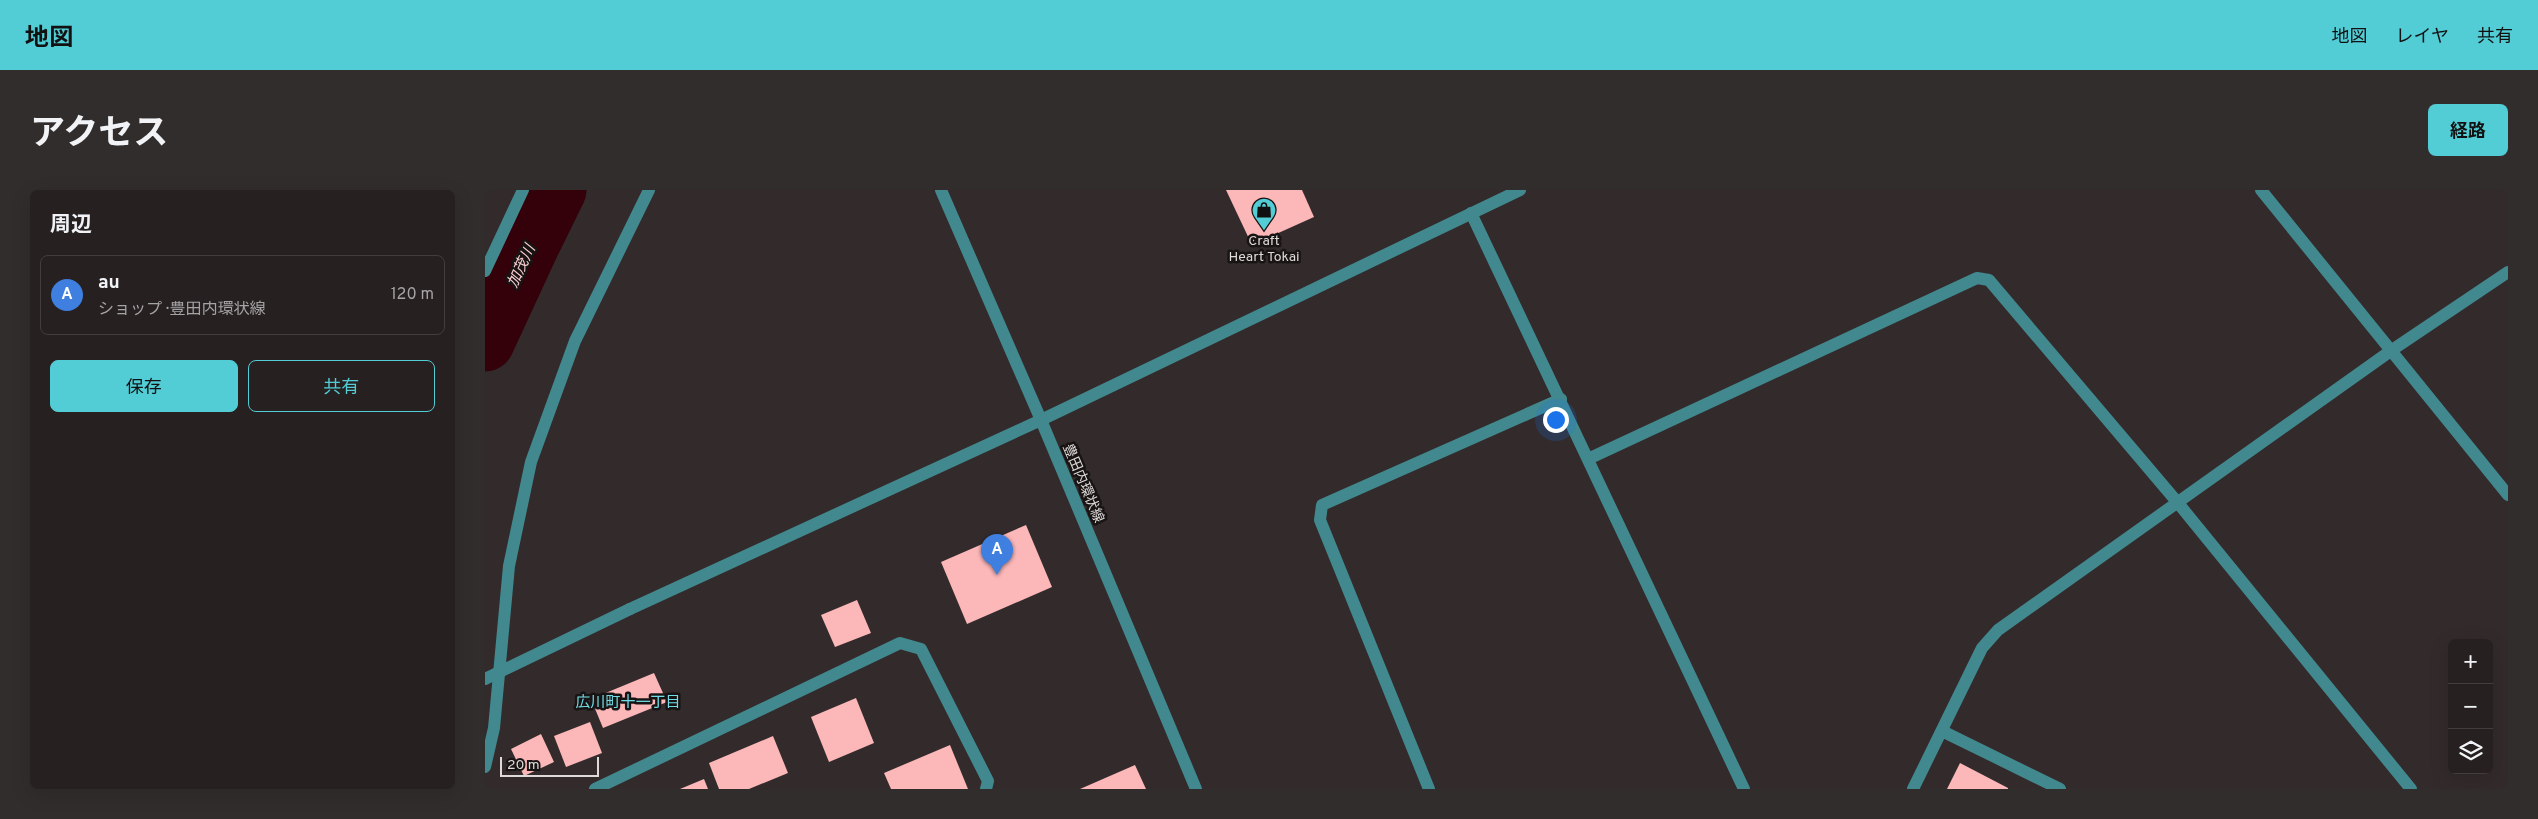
<!DOCTYPE html>
<html lang="ja">
<head>
<meta charset="utf-8">
<style>
	body { margin:0; font-family:Overpass,"Noto Sans JP",sans-serif; background:#322d2d; color:#f1f3f6 }
	.controls { position:absolute; right:15px; bottom:15px; display:grid; overflow:hidden; border-radius:8px; box-shadow:0 5px 20px #0002 }
	.controls button { width:45px; height:45px; display:grid; place-items:center; padding:0; border:0; border-bottom:1px solid #423e3e; background:#262020; color:#f1f3f6; font:25px sans-serif }
	.scale { position:absolute; left:15px; bottom:12px; width:99px; box-sizing:border-box; padding-left:5px; border:2px solid #dfdada; border-top:0; font-size:14px; line-height:18px; white-space:nowrap; color:#dfdada; -webkit-text-stroke:4px #181414; paint-order:stroke }
	.you { position:absolute; left:1070px; top:229px; width:18px; height:18px; margin:-12px; border:4px solid #fff; border-radius:50%; background:#1a73e8; box-shadow:0 0 0 8px #1a73e833 }
	.badge { display:grid; place-items:center; width:32px; height:32px; border-radius:50%; background:#52ccd5; color:#fff; font-size:16px; font-weight:700 }
	.pin { position:absolute; translate:-50% -41px; filter:drop-shadow(0 1px 2px #0008) }
	.pin::after { content:''; position:absolute; top:26px; width:18px; height:15px; background:inherit; clip-path:polygon(0 0,100% 0,50% 100%) }
	.list { margin:0; padding:0; list-style:none }
	h2 { display:flex; justify-content:space-between; align-items:center; height:65px; margin:0; padding:0 20px; font-size:21px }
	h2 small { font-size:16px; font-weight:400; color:#a4a3a5 }
	.list li { display:grid; grid-template-columns:32px 1fr auto; gap:15px; align-items:center; box-sizing:border-box; height:80px; margin:0 10px 10px; padding:0 10px; border:1px solid #423e3e; border-radius:8px }
	.list b { display:block; font-size:19px; white-space:nowrap }
	.list p { margin:0; font-size:16px; white-space:nowrap; color:#a4a3a5 }
	.list em { font-size:16px; font-style:normal; color:#a4a3a5 }
	.actions { display:flex; gap:10px; padding:15px 20px }
	.actions a { flex:1; padding:11px 0; border:1px solid #52ccd5; border-radius:8px; text-align:center; font-size:18px; color:#52ccd5 }
	.actions .main { background:#52ccd5; color:#111 }
	.icon { flex:none; width:28px; height:28px; fill:none; stroke:currentColor; stroke-width:2; stroke-linecap:round; stroke-linejoin:round }
	.map { position:relative; flex:none; width:2023px; height:599px; overflow:hidden; border-radius:8px }
	header { display:flex; align-items:center; gap:30px; box-sizing:border-box; height:70px; padding:0 25px; background:#52ccd5; color:#111 }
	header strong { font-size:24px }
	nav { display:flex; gap:28px; margin-inline-start:auto; font-size:18px }
	.intro { display:flex; align-items:center; justify-content:space-between; box-sizing:border-box; height:120px; padding:0 30px }
	h1 { margin:0; font-size:35px }
	.button { padding:12px 22px; border-radius:8px; background:#52ccd5; color:#111; font-size:18px; font-weight:700 }
	main { display:flex; gap:30px; padding:0 30px }
	aside { flex:1; background:#262020; border-radius:8px; box-shadow:0 5px 20px #0002 }
	.map>svg:first-child { display:block }
	.lines { fill:none; stroke-linecap:round; stroke-linejoin:round }
	.river { stroke:#34010a; stroke-width:59 }
	.building { fill:#fcb7b9 }
	.minor { stroke:#41898f; stroke-width:12 }
	.minor-bridge { stroke:#41898f; stroke-width:12 }
	.labels { text-anchor:middle; stroke-width:5; stroke-linejoin:round; paint-order:stroke }
	.poi-label { font-size:14px; fill:#dfdada; stroke:#181414 }
	.street-label { font-size:14px; fill:#dfdada; stroke:#181414 }
	.water-label { font-size:15px; font-style:italic; fill:#fed0d1; stroke:#181414 }
	.neighbourhood-label { font-size:15px; fill:#71dde6; stroke:#181414 }
</style>
</head>
<body>
<header>
<strong>地図</strong>
<nav><a>地図</a><a>レイヤ</a><a>共有</a></nav>
</header>
<div class="intro"><h1>アクセス</h1><a class="button">経路</a></div>
<main>
<aside>
<h2>周辺<small></small></h2>
<ul class="list">
<li><span class="badge" style="background:#3f7fe0">A</span><div><b>au</b><p>ショップ · 豊田内環状線</p></div><em>120 m</em></li>
</ul>
<div class="actions"><a class="main">保存</a><a>共有</a></div>
</aside>
<div class="map">
<svg width="2023" height="599" viewBox="0 0 2023 599">
	<rect width="100%" height="100%" fill="#332b2b"/>
	<g class="lines">
		<polyline class="river" points="0,152 43,59 72,0"/>
	</g>
	<g class="building">
		<polygon points="741,0 817,0 829,27 767,55"/>
		<polygon points="541,335 567,397 482,434 456,372"/>
		<polygon points="372,410 386,443 350,457 336,425"/>
		<polygon points="169,483 182,512 118,538 106,509"/>
		<polygon points="371,508 389,553 344,572 326,527"/>
		<polygon points="105,532 117,563 81,577 69,546"/>
		<polygon points="56,544 69,572 39,586 26,559"/>
		<polygon points="288,546 303,583 264,599 234,599 224,573"/>
		<polygon points="465,555 483,599 406,599 399,583"/>
		<polygon points="1475,573 1523,598 1523,599 1462,599"/>
		<polygon points="650,575 661,599 595,599"/>
		<polygon points="219,589 223,599 195,599"/>
	</g>
	<g class="lines">
		<g class="minor">
			<polyline points="456,0 556,230 711,599"/>
			<polyline points="1776,0 2023,305"/>
			<polyline points="986,23 1259,599"/>
			<polyline points="0,81 38,0"/>
			<polyline points="1103,269 1492,88 1504,90 1693,313 1926,599"/>
			<polyline points="145,419 556,230 1035,0"/>
			<polyline points="1457,541 1575,599"/>
			<polyline points="0,577 9,538 24,376 46,272 90,151 164,0"/>
			<polyline points="110,599 415,453 436,459 503,591 501,599"/>
			<polyline points="944,599 835,330 837,315 1076,209"/>
			<polyline points="1428,599 1497,458 1513,440 1907,160 2023,82"/>
		</g>
		<polyline class="minor-bridge" points="0,489 145,419"/>
	</g>
	<defs>
		<symbol id="shop-pin" viewBox="-11 -11 22 30"><path d="M0 17L-7.5 6A9.5 9.5 0 1 1 7.5 6Z" fill="#52ccd5" stroke="#181414"/><path d="M-5-2.5h2.3a2.7 3.5 0 0 1 5.4 0H5L5.5 6h-11ZM-1.5-2.5h3a1.5 2.3 0 0 0-3 0Z" fill="#111"/></symbol>
	</defs>
	<g fill-rule="evenodd">
		<use href="#shop-pin" x="765" y="6" width="28" height="38"/>
	</g>
	<g class="labels">
		<g class="poi-label">
			<text x="779" y="55">Craft<tspan x="779" dy="16">Heart Tokai</tspan></text>
		</g>
		<g class="street-label">
			<text transform="translate(599 293) rotate(67)" y="5">豊田内環状線</text>
		</g>
		<g class="water-label">
			<text transform="translate(36 76) rotate(-65)" y="5">加茂川</text>
		</g>
		<g class="neighbourhood-label">
			<text x="143" y="517">広川町十一丁目</text>
		</g>
	</g>
</svg>
<div class="controls">
<button>+</button>
<button>−</button>
<button><svg class="icon" aria-label="layers" viewBox="0 0 24 24"><path d="M12 4l9 5-9 5-9-5zM3 14l9 5 9-5"/></svg></button>
</div>
<div class="scale">20 m</div>
<div class="you"></div>
<div class="pin badge" style="left:512px;top:385px;background:#3f7fe0">A</div>
</div>
</main>
</body>
</html>
